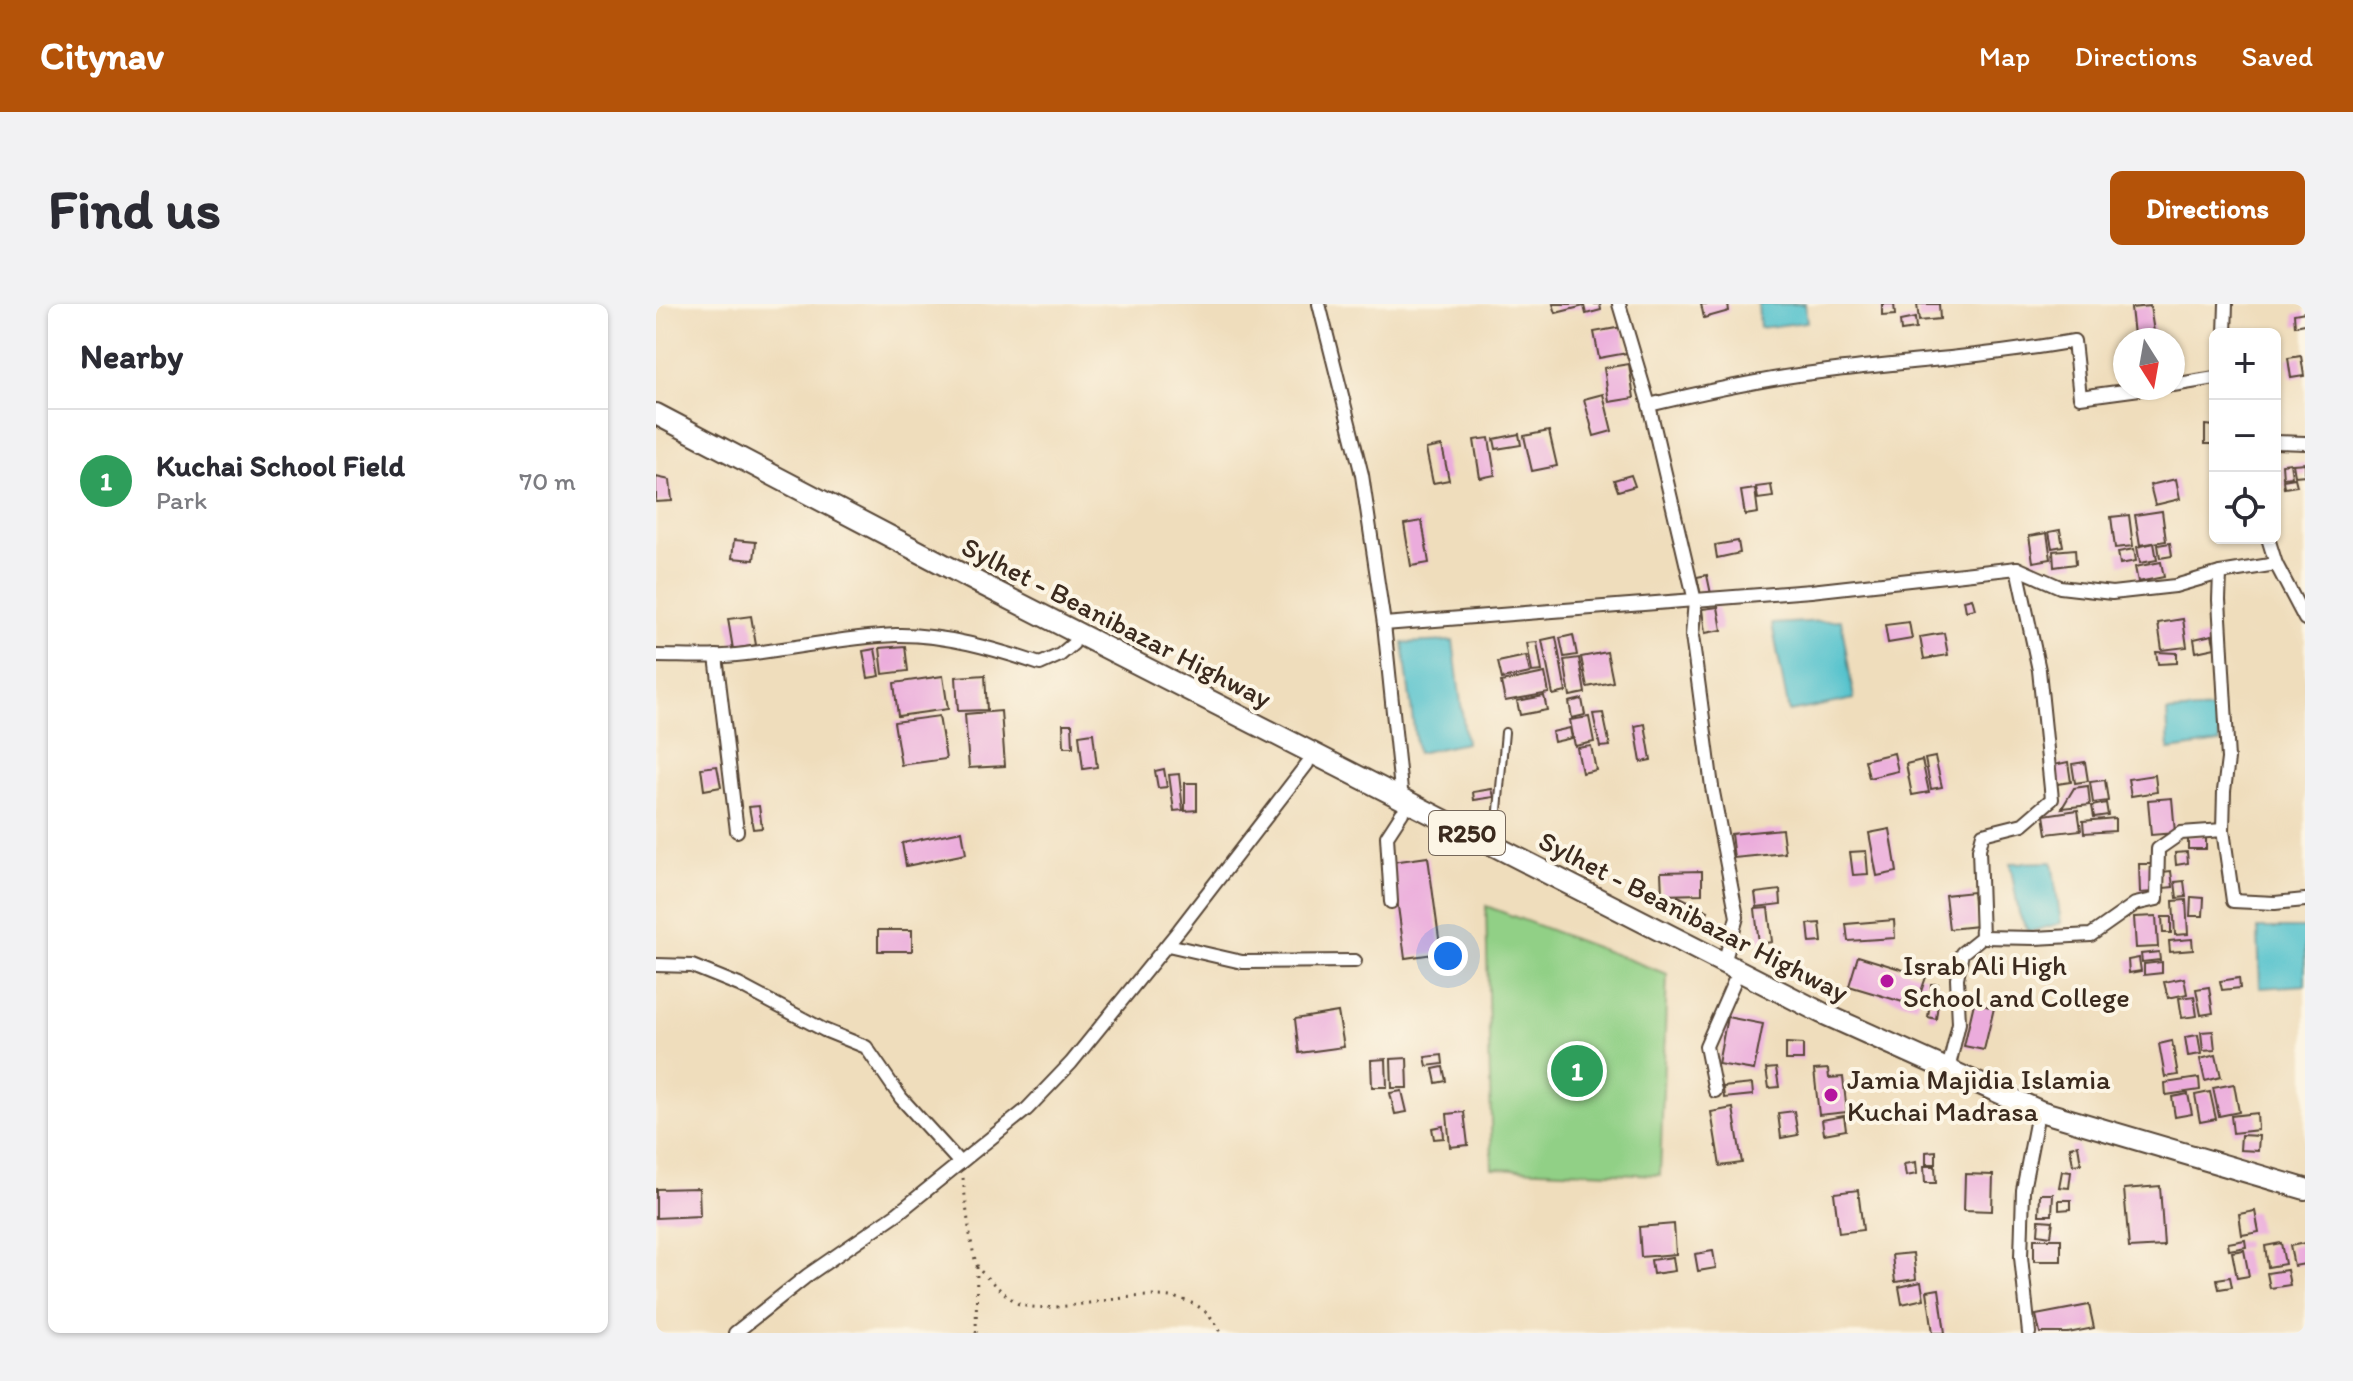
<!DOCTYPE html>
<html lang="en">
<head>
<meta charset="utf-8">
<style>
	body { margin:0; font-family:Itim,sans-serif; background:#f2f2f3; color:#2b2b33 }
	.controls { position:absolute; right:24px; top:24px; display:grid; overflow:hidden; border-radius:12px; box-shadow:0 2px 6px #0004 }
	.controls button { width:72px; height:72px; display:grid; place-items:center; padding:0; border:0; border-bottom:2px solid #e1e1e2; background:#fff; color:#2b2b33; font:40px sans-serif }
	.compass { position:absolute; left:1457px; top:24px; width:72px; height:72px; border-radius:50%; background:#fff; box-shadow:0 2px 6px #0004; rotate:169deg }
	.you { position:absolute; left:792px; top:652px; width:28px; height:28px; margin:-20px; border:6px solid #fff; border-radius:50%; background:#1a73e8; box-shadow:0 0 0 12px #1a73e833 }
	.badge { display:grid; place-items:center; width:52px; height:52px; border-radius:50%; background:#b45309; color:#fff; font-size:26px; font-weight:700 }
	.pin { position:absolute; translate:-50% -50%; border:4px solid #fff; box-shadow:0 2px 8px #0006 }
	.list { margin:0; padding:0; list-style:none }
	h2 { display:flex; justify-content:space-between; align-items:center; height:104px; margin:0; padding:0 32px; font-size:34px }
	h2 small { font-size:26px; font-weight:400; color:#7c7c81 }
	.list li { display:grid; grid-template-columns:52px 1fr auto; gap:24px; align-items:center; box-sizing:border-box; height:144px; padding:0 32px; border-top:2px solid #e1e1e2 }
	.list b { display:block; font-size:30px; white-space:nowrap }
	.list p { margin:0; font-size:26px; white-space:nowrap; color:#7c7c81 }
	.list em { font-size:26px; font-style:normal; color:#7c7c81 }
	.icon { flex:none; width:44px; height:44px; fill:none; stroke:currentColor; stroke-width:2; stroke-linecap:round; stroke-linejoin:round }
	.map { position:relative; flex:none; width:1649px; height:1029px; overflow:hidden; border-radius:12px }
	header { display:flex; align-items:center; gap:48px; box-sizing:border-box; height:112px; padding:0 40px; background:#b45309; color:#fff }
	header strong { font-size:38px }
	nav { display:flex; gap:44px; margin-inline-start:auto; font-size:28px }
	.intro { display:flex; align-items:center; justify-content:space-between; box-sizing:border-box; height:192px; padding:0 48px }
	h1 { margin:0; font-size:56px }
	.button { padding:20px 36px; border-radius:12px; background:#b45309; color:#fff; font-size:28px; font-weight:700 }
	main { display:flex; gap:48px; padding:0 48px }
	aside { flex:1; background:#fff; border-radius:12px; box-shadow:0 2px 6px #0004 }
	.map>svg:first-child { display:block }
	.green { fill:#91d086; stroke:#667d52; stroke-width:2 }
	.water { fill:#56c3cd; stroke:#487676; stroke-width:2 }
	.building { fill:#ebacdc }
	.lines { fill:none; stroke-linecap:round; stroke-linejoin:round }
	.service-casing { stroke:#564536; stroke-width:10 }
	.minor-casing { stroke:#564536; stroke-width:16 }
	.primary-casing { stroke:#564536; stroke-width:24 }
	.path { stroke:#564536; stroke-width:3; stroke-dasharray:2 6; stroke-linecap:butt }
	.service { stroke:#fff; stroke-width:6 }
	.minor { stroke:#fff; stroke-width:12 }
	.primary { stroke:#fff; stroke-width:20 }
	.poi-dot { fill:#b5179e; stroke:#fcf5e5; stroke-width:3 }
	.labels { text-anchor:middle; stroke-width:8; stroke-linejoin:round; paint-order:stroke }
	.shield { fill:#fcf5e5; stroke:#75675a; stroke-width:2 }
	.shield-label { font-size:26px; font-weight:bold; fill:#3b2a1e }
	.street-label { font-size:28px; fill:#3b2a1e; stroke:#fcf5e5 }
	.poi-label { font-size:28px; fill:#3b2a1e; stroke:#fcf5e5; text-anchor:start }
</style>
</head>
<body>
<header>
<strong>Citynav</strong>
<nav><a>Map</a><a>Directions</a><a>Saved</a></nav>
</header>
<div class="intro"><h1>Find us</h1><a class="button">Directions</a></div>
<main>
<aside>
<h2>Nearby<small></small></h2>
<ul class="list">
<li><span class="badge" style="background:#2e9e5b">1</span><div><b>Kuchai School Field</b><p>Park</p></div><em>70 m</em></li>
</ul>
</aside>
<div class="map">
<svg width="1649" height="1029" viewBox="0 0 1649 1029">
	<rect width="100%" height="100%" fill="#fcf5e5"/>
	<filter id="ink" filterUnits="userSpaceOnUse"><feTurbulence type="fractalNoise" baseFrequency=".0125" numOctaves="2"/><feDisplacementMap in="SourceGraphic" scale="16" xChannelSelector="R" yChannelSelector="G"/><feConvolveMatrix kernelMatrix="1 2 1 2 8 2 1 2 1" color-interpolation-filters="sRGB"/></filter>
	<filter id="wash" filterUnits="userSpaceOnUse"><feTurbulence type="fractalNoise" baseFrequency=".006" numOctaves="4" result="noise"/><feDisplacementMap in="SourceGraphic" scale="32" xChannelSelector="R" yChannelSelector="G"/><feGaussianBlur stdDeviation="1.8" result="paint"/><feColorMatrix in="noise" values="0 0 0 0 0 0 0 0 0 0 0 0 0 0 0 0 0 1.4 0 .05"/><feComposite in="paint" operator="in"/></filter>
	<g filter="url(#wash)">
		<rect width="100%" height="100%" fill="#efddbc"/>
		<polygon class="green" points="830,602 1011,670 1004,871 836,864"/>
		<g class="water">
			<polygon points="1102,0 1149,0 1151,18 1104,24"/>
			<polygon points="1185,316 1198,395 1133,408 1116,320"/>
			<polygon points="797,337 810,439 761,449 747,339"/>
			<polygon points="1560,405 1564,439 1513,446 1511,408"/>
			<polygon points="1396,558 1405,619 1373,628 1363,610 1354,559"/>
			<polygon points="1602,624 1649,624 1649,681 1604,684"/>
		</g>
		<g id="blocks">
			<g class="building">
				<polygon points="897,0 944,0 945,6 930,10 928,2 900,9"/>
				<polygon points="1045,0 1072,0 1073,7 1048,14"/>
				<polygon points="1226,0 1238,0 1239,11 1226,12"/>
				<polygon points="1261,0 1283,0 1284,15 1263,17"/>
				<polygon points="1494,2 1498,28 1478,31 1475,4"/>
				<polygon points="1649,8 1649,20 1639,22 1638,10"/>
				<polygon points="1259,14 1260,25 1245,27 1244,17"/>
				<polygon points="966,23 971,49 943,54 938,28"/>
				<polygon points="1645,52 1648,72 1635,74 1632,54"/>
				<polygon points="973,60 978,94 953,98 948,64"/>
				<polygon points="947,90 956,127 938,132 928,95"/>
				<polygon points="1549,121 1559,122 1559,140 1549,140"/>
				<polygon points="893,127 901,162 876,167 868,132"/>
				<polygon points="863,130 865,141 840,145 838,135"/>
				<polygon points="833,134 839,171 824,174 818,136"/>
				<polygon points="786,142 793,176 777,179 770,145"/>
				<polygon points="1634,159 1636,173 1627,174 1626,160"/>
				<polygon points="1649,159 1649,171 1639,172 1637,160"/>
				<polygon points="975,171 979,182 962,187 958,176"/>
				<polygon points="0,173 14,176 16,197 0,198"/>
				<polygon points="1639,174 1641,182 1628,184 1627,176"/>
				<polygon points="1520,175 1524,195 1499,201 1494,181"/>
				<polygon points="1115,181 1117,193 1102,195 1100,183"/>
				<polygon points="1099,185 1102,209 1089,211 1085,187"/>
				<polygon points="1506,207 1510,237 1484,241 1479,211"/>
				<polygon points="1473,211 1477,242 1459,244 1455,213"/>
				<polygon points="766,217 773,259 755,262 748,220"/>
				<polygon points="1404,226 1407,242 1396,244 1393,228"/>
				<polygon points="1391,229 1395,255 1377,258 1373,232"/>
				<polygon points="78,236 100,238 98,256 76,254"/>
				<polygon points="1082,237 1084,249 1061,254 1059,241"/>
				<polygon points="1498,239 1501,256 1484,259 1481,243"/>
				<polygon points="1514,239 1516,252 1504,254 1502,241"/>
				<polygon points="1419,245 1420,260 1398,263 1397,247"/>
				<polygon points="1478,245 1480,257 1464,260 1462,248"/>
				<polygon points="1505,258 1508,273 1482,278 1479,263"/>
				<polygon points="1051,271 1055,290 1045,292 1041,273"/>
				<polygon points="1316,294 1319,305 1310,307 1308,296"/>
				<polygon points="1062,303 1066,326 1049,329 1046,305"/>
				<polygon points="95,312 100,341 77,345 72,315"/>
				<polygon points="1527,315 1531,343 1506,346 1502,319"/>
				<polygon points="1253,318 1256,335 1232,339 1229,321"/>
				<polygon points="1288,329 1292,351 1268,355 1264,333"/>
				<polygon points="917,331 921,351 908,353 904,334"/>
				<polygon points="1556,331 1559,344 1540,348 1538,335"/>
				<polygon points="900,333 910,388 897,391 886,336"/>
				<polygon points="881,338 886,367 876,368 871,339"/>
				<polygon points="249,342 252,367 227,370 224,344"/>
				<polygon points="219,345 224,372 212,374 207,347"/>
				<polygon points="951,348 957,378 931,383 925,353"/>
				<polygon points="1500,348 1521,349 1521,359 1502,360"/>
				<polygon points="870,352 874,369 846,375 842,358"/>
				<polygon points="923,354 929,389 914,392 908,356"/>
				<polygon points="889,369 893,389 849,397 845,378"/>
				<polygon points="329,371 331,406 302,407 300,373"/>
				<polygon points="287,372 292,405 242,412 238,379"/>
				<polygon points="888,392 891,406 864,411 861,397"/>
				<polygon points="926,395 929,411 916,414 913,398"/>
				<polygon points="345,407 349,462 313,464 309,410"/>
				<polygon points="947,409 954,442 944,443 937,410"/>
				<polygon points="283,412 290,455 245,461 238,418"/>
				<polygon points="933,413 938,438 919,442 914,416"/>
				<polygon points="407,420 416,420 417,443 408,443"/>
				<polygon points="989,420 995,456 985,458 979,422"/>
				<polygon points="914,424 916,434 898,438 896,428"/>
				<polygon points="437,429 441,463 427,465 423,431"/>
				<polygon points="935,442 940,466 926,469 921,444"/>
				<polygon points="1238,449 1242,467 1213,474 1209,456"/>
				<polygon points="1279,453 1286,483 1275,485 1269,455"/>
				<polygon points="1266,456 1273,488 1256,491 1250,460"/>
				<polygon points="1412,458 1415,478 1401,480 1398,461"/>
				<polygon points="1429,458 1432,477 1419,479 1416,460"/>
				<polygon points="61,462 65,483 48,486 45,464"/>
				<polygon points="508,465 511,483 502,484 499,467"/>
				<polygon points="523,470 527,506 518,507 513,471"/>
				<polygon points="1499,471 1501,488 1475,492 1472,475"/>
				<polygon points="1449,476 1452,497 1437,499 1434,478"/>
				<polygon points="529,479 541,479 541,506 529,507"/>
				<polygon points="1432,482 1434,501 1406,504 1418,484"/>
				<polygon points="836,485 838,493 818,496 817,488"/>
				<polygon points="1516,494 1519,529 1495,531 1492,496"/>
				<polygon points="1450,499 1452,511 1438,513 1436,502"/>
				<polygon points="103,502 106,524 97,525 93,503"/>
				<polygon points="1422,506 1425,526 1391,530 1388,511"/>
				<polygon points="1459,514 1459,527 1428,529 1427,517"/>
				<polygon points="1126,525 1129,549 1078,554 1075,530"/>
				<polygon points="1234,525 1241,568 1221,572 1213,529"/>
				<polygon points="306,527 310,550 250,562 246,539"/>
				<rect x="1532" y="532" width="18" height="13"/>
				<polygon points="1210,547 1212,570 1197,571 1194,548"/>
				<polygon points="1531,548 1532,559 1520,561 1519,549"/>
				<polygon points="772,553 785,649 749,654 736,558"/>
				<polygon points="1483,560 1498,560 1498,588 1484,589"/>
				<polygon points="1046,567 1046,590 1006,591 1005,568"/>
				<polygon points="1515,567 1517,583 1508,584 1506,568"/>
				<polygon points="1528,577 1530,593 1521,594 1519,578"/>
				<polygon points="1124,586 1125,600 1101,603 1099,589"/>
				<polygon points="1317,588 1321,622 1293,625 1289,591"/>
				<polygon points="1022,592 1052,607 1047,616 1017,602"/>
				<polygon points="1535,593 1548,594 1547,612 1534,612"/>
				<polygon points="1530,596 1532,630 1519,631 1517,597"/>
				<polygon points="1112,604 1116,638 1103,640 1099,605"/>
				<polygon points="1500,612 1502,643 1480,644 1478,613"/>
				<polygon points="1506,613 1515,613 1515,629 1507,629"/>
				<polygon points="1238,616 1239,634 1192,637 1190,620"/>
				<polygon points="1164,619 1166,638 1154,639 1152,620"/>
				<rect x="222" y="626" width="34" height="21"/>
				<polygon points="1536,635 1537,646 1514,648 1513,637"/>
				<polygon points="1503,648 1504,656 1486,658 1485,650"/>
				<polygon points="1202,652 1270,673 1260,702 1193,682"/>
				<polygon points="1483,654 1485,667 1473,669 1472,656"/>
				<polygon points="1506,658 1506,669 1488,671 1488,660"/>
				<polygon points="1528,674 1531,690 1512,694 1508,678"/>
				<polygon points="1583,674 1584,684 1566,686 1564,677"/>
				<rect x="1275" y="680" width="7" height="15"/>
				<polygon points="1553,683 1557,709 1545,711 1540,685"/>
				<polygon points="1538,692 1541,712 1526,714 1523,694"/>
				<polygon points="1274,698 1282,699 1280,715 1272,713"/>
				<polygon points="1318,699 1338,704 1328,746 1308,742"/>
				<polygon points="682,708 688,743 643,749 639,715"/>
				<polygon points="1071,713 1107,720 1098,766 1062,760"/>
				<polygon points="1557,727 1559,746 1547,747 1545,728"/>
				<polygon points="1542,731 1545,750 1532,752 1529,733"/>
				<polygon points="1516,737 1522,771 1509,773 1503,740"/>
				<polygon points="1130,739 1147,740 1147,756 1130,756"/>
				<polygon points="786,751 787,760 771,762 769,753"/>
				<polygon points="1560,751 1565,773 1549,777 1544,755"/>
				<polygon points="751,754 752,784 736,784 735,755"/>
				<polygon points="730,755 731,783 716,783 715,756"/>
				<polygon points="787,763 790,777 780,779 777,765"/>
				<polygon points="1120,764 1123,783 1113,784 1110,765"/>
				<polygon points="1172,765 1173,774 1187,773 1191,808 1163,811 1158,766"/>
				<polygon points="1543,774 1544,786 1510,791 1509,779"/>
				<polygon points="1096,780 1097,791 1068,794 1067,783"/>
				<polygon points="1578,780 1583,808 1563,812 1557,784"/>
				<polygon points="746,787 751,808 739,810 734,789"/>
				<polygon points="1554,788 1560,815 1544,818 1539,791"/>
				<polygon points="1532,790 1536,810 1519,813 1516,793"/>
				<polygon points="1077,804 1086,859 1064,862 1055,808"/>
				<polygon points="1138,807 1142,831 1125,834 1122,809"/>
				<polygon points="808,808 812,841 794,843 791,810"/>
				<polygon points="1601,809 1602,826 1577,829 1575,812"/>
				<polygon points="1188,812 1190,826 1168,830 1166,816"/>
				<polygon points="787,822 788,834 778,835 776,824"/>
				<polygon points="1585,831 1603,832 1602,847 1584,846"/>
				<polygon points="1422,841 1425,860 1417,861 1414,843"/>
				<polygon points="1280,847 1280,860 1270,860 1270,848"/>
				<polygon points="1260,858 1261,870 1250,872 1248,860"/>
				<polygon points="1268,862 1279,862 1280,879 1269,879"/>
				<polygon points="1406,867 1415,868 1413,884 1403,883"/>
				<polygon points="1309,870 1337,871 1336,907 1308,906"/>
				<polygon points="1504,882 1508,942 1473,944 1468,885"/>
				<polygon points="43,884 44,912 0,914 0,885"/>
				<polygon points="1202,886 1207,926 1183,929 1178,889"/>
				<polygon points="1384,890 1397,890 1396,911 1383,911"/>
				<polygon points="1403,896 1415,896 1415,905 1403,906"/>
				<polygon points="1599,907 1603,928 1586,931 1583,910"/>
				<polygon points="1383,916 1397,917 1395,932 1382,930"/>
				<polygon points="1018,920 1020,950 985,953 983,923"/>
				<rect x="1378" y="935" width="27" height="22"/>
				<polygon points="1589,936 1590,943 1573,946 1572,939"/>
				<polygon points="1625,939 1629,960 1612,963 1609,942"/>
				<polygon points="1649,939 1649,960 1638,962 1634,942"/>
				<polygon points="1588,946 1593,972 1581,974 1576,948"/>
				<polygon points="1057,947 1060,964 1042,967 1039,950"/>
				<polygon points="1257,949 1260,975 1239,978 1236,951"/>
				<polygon points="1017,953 1019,967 997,970 995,956"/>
				<polygon points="1631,966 1634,981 1614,984 1611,969"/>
				<polygon points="1574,973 1576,983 1563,985 1561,975"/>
				<polygon points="1265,978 1268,995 1246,1000 1243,983"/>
				<polygon points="1283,985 1289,1029 1277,1029 1271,987"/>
				<polygon points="1433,1001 1438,1024 1412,1029 1384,1029 1380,1011"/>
			</g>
		</g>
	</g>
	<g filter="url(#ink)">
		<use href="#blocks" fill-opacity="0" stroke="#564536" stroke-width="2"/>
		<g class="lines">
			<defs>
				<polyline id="service" points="839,540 849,428"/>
				<g id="minor">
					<polyline points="663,0 706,171 728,320 746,496"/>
					<polyline points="963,0 993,101 1039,297 1036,332 1043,384 1056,483 1081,613 1068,659"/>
					<polyline points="1569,30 1570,0"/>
					<polyline points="1517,81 1559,74"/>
					<path d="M 993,101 C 1055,86 1117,73 1180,66 C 1260,57 1339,51 1418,37 L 1424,93 L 1491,84"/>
					<polyline points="1619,138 1649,139"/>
					<polyline points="1612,234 1620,260 1649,315"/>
					<polyline points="1564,269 1563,296 1572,455 1568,487 1567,526 1577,597 1619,599 1649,596"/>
					<polyline points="728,320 1155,287 1361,264 1404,283 1456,289 1519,282 1564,269 1620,260"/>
					<path d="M 0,352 C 26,352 54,354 80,351 C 133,346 186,333 240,331 C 288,330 339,345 384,360 L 404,351 L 417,340"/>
					<polyline points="60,352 81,527"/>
					<polyline points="735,598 731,532 746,509"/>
					<polyline points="1326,633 1379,634 1435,631 1479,600 1501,595 1502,545 1525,529 1567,526"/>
					<polyline points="512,641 586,658 699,657"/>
					<polyline points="0,661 36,662 83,681 168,726 210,743 245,794 304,859"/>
					<polyline points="1292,766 1303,719 1301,674 1306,649 1326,633 1323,545 1327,530 1367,520 1396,495 1383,366 1361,264"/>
					<polyline points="1059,787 1050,742 1078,678"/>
					<polyline points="79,1029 152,971 242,909 371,805 415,759 523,626 651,460"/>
					<polyline points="1373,1029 1365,953 1367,886 1380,819"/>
				</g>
				<polyline id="primary" points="0,110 323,279 1166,709 1384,807 1649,885"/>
			</defs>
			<use href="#service" class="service-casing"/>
			<use href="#minor" class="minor-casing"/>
			<use href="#primary" class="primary-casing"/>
			<g class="path">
				<path d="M 307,874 C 309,891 315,955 323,965 C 328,972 357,998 365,1001 C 423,1016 531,956 565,1029"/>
				<polyline points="320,1029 321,963"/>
			</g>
			<use href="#service" class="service"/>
			<use href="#minor" class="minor"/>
			<use href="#primary" class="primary"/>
		</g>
	</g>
	<g class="poi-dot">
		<circle cx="1231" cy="677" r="8"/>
		<circle cx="1175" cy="791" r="8"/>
	</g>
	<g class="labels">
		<rect class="shield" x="773" y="507" width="76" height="44" rx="6"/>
		<g class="shield-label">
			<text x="811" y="538">R250</text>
		</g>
		<g class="street-label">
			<text transform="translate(461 318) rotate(27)" y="10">Sylhet - Beanibazar Highway</text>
			<text transform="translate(1038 612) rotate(27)" y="10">Sylhet - Beanibazar Highway</text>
		</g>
		<g class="poi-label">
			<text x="1247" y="671">Israb Ali High<tspan x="1247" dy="32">School and College</tspan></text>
			<text x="1191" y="785">Jamia Majidia Islamia<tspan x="1191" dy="32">Kuchai Madrasa</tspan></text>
		</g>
	</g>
</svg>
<div class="controls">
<button>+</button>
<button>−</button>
<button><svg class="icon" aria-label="locate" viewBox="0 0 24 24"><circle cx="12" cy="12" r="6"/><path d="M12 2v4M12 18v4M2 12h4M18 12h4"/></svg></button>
</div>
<svg class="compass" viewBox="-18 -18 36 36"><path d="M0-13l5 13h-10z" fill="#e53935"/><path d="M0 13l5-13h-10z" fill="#7c7c81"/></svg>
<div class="you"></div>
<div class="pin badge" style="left:921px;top:767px;background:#2e9e5b">1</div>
</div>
</main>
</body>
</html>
